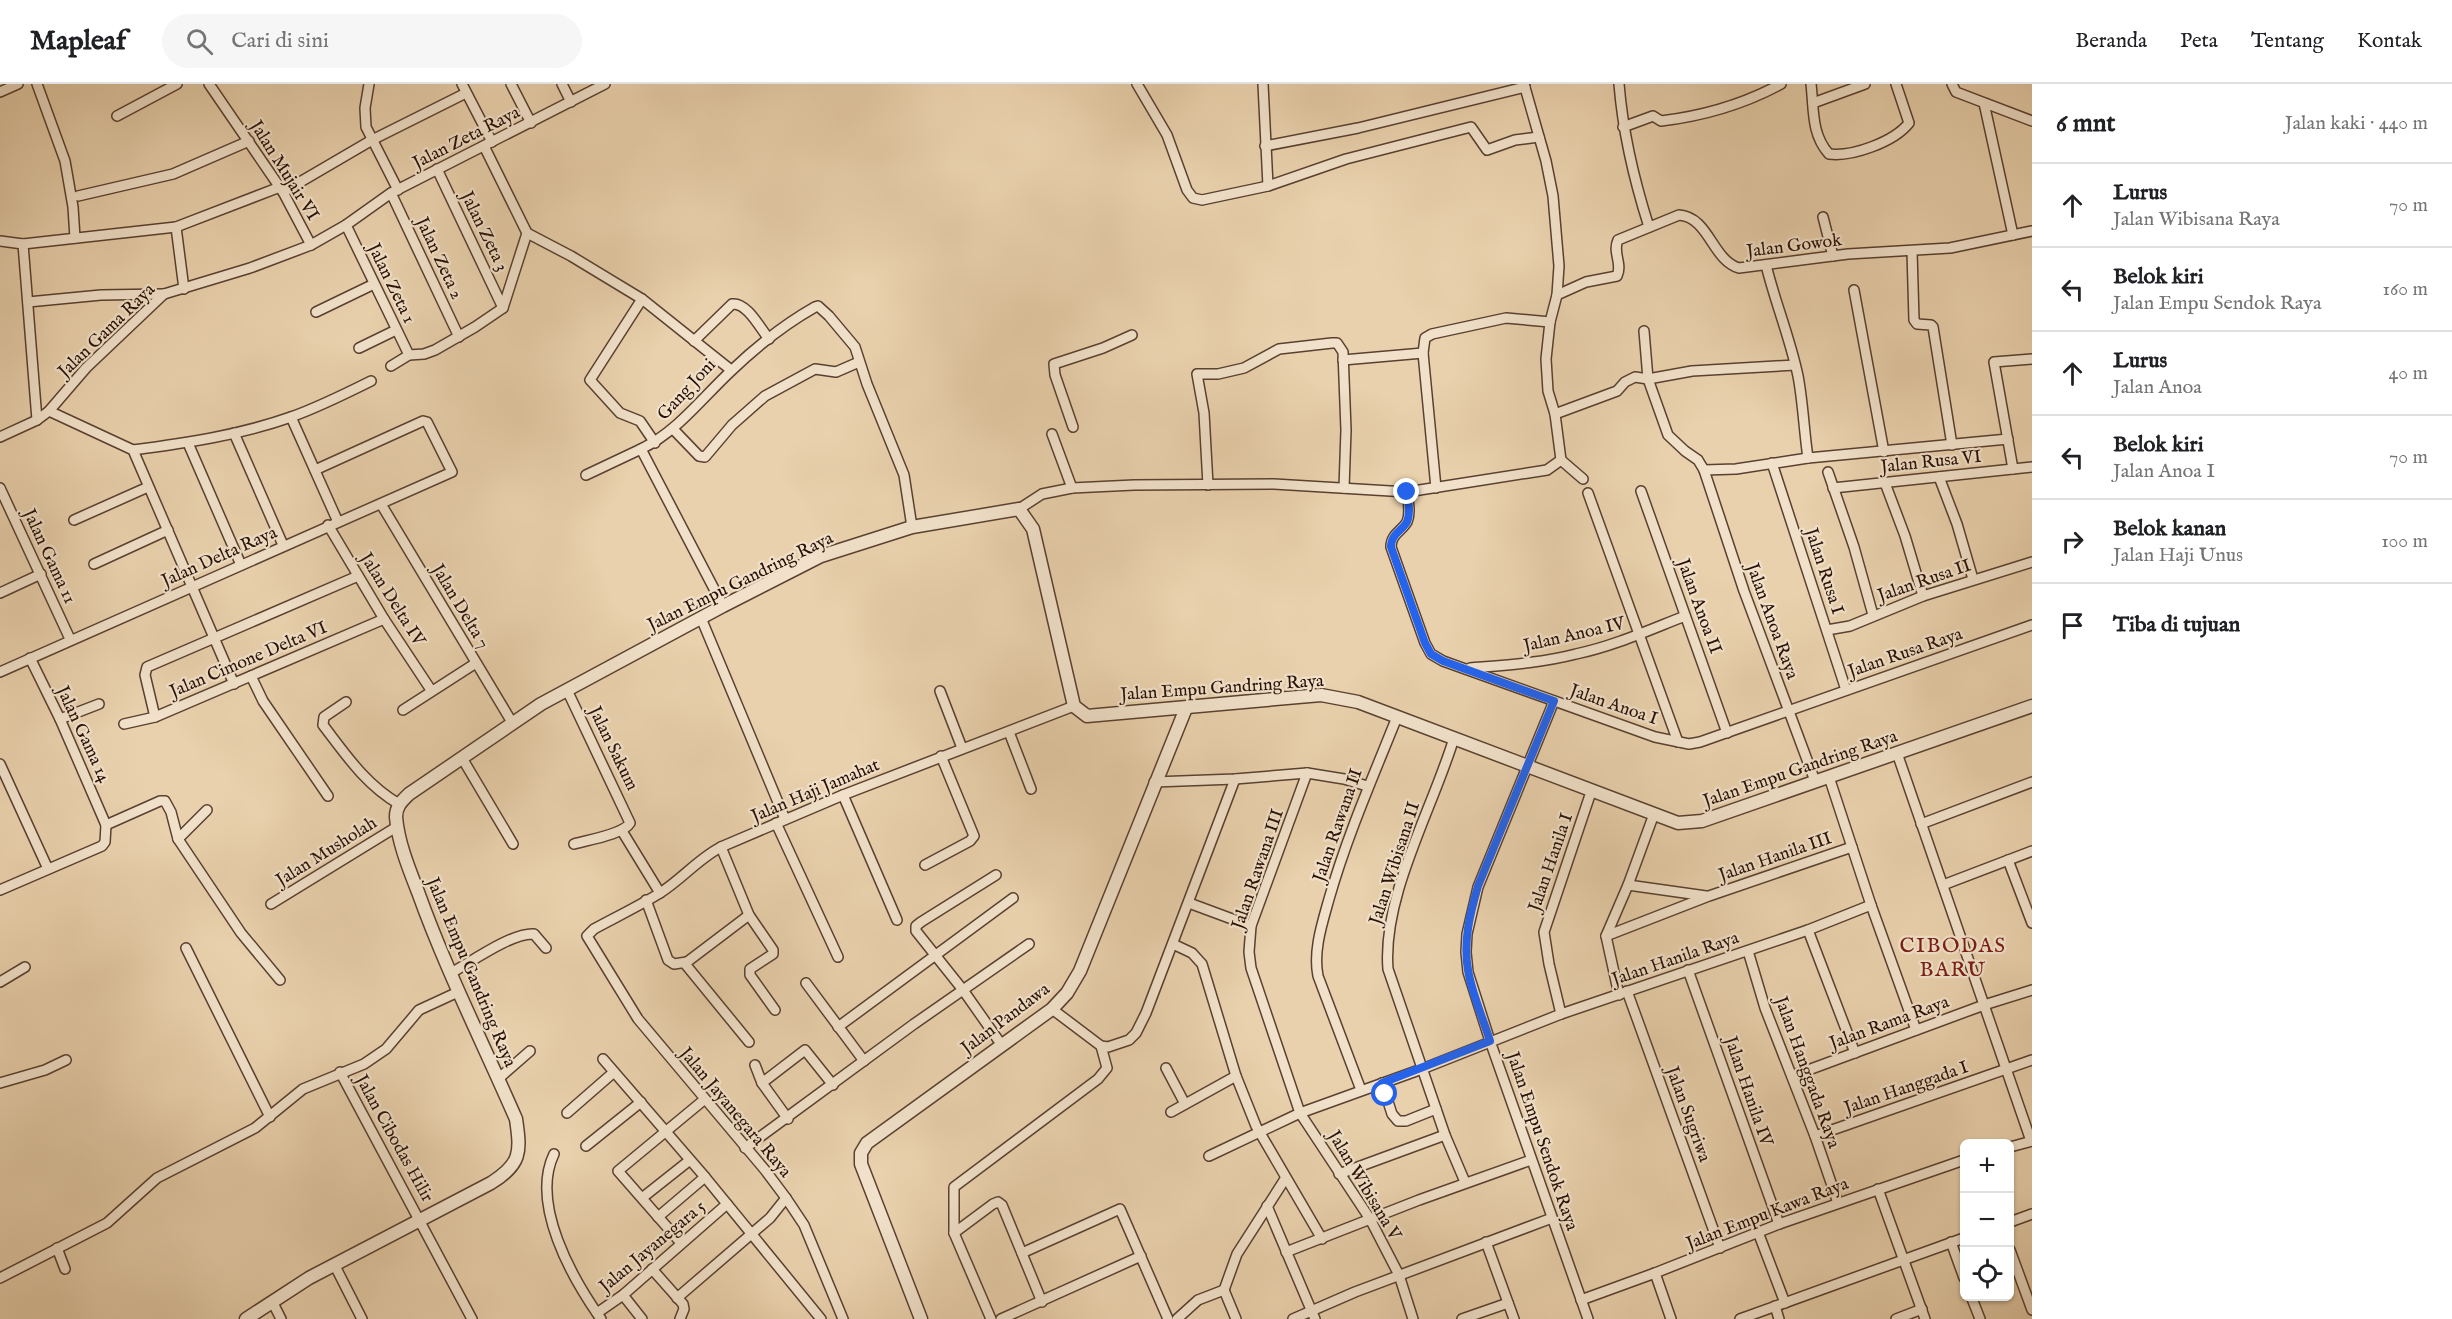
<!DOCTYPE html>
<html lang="id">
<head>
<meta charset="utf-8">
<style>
	body { margin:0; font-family:"IM FELL English",serif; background:#f6f6f6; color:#202124 }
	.controls { position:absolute; right:18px; bottom:18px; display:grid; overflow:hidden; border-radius:9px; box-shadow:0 2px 4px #0004 }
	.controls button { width:54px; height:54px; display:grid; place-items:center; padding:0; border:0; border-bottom:2px solid #e0e0e0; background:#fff; color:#202124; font:30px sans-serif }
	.stop { position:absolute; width:18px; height:18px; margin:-14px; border:4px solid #2563eb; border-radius:50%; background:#fff }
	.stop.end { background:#2563eb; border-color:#fff; box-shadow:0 2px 6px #0008 }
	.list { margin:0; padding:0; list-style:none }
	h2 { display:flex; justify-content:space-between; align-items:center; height:78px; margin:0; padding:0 24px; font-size:26px }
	h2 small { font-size:20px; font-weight:400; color:#757577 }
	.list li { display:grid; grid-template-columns:39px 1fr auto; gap:18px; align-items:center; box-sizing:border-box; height:84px; padding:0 24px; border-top:2px solid #e0e0e0 }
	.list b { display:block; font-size:22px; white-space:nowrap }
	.list p { margin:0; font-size:20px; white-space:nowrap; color:#757577 }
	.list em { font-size:20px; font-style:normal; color:#757577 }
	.icon { flex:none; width:33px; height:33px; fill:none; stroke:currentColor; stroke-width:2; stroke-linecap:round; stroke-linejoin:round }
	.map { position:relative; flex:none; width:2032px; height:1235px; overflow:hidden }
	header { display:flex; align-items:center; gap:36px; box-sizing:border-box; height:84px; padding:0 30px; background:#fff; border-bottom:2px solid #e0e0e0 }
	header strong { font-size:28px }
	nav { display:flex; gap:33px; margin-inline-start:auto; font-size:21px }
	.search { width:420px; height:54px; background:#f6f6f6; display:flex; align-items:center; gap:15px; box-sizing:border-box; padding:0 21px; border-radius:33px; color:#757577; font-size:22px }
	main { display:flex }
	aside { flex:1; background:#fff }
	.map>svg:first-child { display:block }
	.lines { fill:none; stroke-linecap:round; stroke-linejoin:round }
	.minor-casing { stroke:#594030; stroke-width:12 }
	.tertiary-casing { stroke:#594030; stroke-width:15 }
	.minor { stroke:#f1e1ca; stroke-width:9 }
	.tertiary { stroke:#f1e1ca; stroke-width:12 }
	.route { stroke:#2563eb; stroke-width:8 }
	.labels { text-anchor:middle; stroke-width:4.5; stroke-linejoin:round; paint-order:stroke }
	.street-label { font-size:18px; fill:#291006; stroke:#f1e1ca }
	.quarter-label { font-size:21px; letter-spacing:1.5px; fill:#7a1f14; stroke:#f1e1ca }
</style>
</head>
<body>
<header>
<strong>Mapleaf</strong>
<div class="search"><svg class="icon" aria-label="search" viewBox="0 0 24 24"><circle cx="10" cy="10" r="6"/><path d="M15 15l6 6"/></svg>Cari di sini</div>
<nav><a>Beranda</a><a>Peta</a><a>Tentang</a><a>Kontak</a></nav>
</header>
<main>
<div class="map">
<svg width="2032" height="1235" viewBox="0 0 2032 1235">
	<rect width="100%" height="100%" fill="#e9d1ad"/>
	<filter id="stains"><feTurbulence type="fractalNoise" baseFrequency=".00333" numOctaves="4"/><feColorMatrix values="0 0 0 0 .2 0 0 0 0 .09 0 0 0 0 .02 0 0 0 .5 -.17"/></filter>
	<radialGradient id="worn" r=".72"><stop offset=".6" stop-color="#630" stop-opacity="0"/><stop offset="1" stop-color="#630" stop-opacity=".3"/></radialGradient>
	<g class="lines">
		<defs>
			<g id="minor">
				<polyline points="37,0 65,77 73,123 75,154"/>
				<polyline points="209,0 283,108 311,161"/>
				<polyline points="369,0 365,24 366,43 398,106"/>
				<polyline points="462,0 492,58"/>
				<polyline points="511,0 531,39"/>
				<polyline points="562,0 571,18"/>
				<polyline points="1137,0 1167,51 1187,106 1193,114 1202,116 1268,102 1346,75 1471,43 1487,66 1515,56 1539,53"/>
				<polyline points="1263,0 1268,102"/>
				<path d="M 1619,0 C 1623,50 1634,96 1649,143"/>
				<path d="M 1811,0 C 1814,25 1811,50 1829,70 C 1852,73 1894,58 1909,39 L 1896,0"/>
				<polyline points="1952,0 1956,8 2032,37"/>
				<polyline points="0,8 18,0"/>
				<polyline points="1813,19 1865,0"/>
				<polyline points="1984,19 2013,151"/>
				<polyline points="117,32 177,0"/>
				<path d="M 1623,43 L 1653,32 L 1661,37 C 1703,32 1744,20 1781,0"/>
				<polyline points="1265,62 1358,44 1525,3"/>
				<polyline points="437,85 503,224"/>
				<polyline points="283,108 372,56 466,9"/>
				<polyline points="391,109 459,253"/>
				<polyline points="78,112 173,90 249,57"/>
				<polyline points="1823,133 1833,172"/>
				<polyline points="346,141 409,271"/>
				<polyline points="527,149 571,172 642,215 731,286"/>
				<polyline points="0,157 23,160 176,143"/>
				<polyline points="23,160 37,336"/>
				<polyline points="1912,167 1914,236 1917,240 1931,241 1933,243 1952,361"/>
				<path d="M 1766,181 C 1775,218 1790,254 1798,292 C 1803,318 1804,347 1808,374"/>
				<polyline points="184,205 176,143 280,103"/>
				<polyline points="1854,206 1884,368"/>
				<path d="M 1557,211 L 1586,198 L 1617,192 C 1623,180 1612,168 1618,156 L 1679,131 C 1709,133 1712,176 1739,184 L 1848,170 L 1950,164 L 2032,147"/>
				<polyline points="642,215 590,296 620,329 640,337 655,359"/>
				<polyline points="28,218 101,211 164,210"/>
				<polyline points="316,228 374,200"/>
				<polyline points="1644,247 1648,295 1668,351 1685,367 1698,376 1704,386 1744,507 1815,697"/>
				<path d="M 694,257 L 732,220 C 747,218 760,244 769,255"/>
				<polyline points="359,264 396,246"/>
				<polyline points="1343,276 1423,269"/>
				<polyline points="391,282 409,271 424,270 435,266 475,243 503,224 527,149 484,62"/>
				<polyline points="49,327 133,366 234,600"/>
				<polyline points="1555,330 1617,307 1625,298 1635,293 1648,295 1692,287 1795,281"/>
				<polyline points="291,333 338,438"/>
				<polyline points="1073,343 1055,291 1054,280 1103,264 1132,251"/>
				<polyline points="673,345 699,372 705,373 732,341 765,312 815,285 836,288 859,278"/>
				<polyline points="234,349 283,461"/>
				<polyline points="1052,350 1072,404"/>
				<polyline points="0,353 37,336 49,327 86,284 164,210 250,184 311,161 346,141 391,109 605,0"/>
				<polyline points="188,359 241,481"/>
				<path d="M 133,366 C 187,359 240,351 291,333 C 319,323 345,310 371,297"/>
				<polyline points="1561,376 1583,395"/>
				<polyline points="1772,379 1846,606"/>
				<polyline points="2013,385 1994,278 2032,275"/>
				<polyline points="1704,386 1736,385 1808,374 2008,355"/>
				<polyline points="1828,388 1854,463 1873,531"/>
				<polyline points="586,391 641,365"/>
				<polyline points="1939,393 1957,440 1973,495"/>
				<polyline points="1885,399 1905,452 1923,512"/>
				<polyline points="1208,401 1204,329 1197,290 1218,290 1244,284 1279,265 1332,259 1337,259 1343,268 1346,346 1344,404"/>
				<polyline points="0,404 70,555"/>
				<polyline points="1436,404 1423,269 1425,254 1432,250 1506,234 1550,238"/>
				<polyline points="1833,404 2032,383"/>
				<polyline points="1641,407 1727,649"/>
				<path d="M 1407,408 C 1408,417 1411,429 1407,438 C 1401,448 1391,450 1391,463 L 1425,559 L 1431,570 L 1443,577 L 1655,653 L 1689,660 L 1700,658 L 2032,541"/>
				<polyline points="1588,409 1678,658"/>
				<polyline points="381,420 513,640"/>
				<polyline points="1019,425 1042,410 1072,404 1134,401 1274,400 1407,408 1547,386 1561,376 1555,330 1548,307 1546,275 1550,238 1557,211 1559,182 1553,112 1546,77 1524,0"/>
				<polyline points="74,436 148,403"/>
				<polyline points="328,441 384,535 431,606"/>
				<polyline points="94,480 168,446"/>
				<polyline points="0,509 41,490"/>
				<path d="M 723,522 L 641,365 C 677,348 702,314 731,287 C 756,263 785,240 815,223 L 818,222 L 829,232 L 855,263 L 867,300 L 904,391 L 912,443"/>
				<polyline points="701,534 785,735"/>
				<polyline points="1827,546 1850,542 1923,512 2032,478"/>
				<path d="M 1470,584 C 1506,581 1541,579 1576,570 C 1614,562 1649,546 1685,532"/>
				<polyline points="0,588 452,388 427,338 423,337 315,386"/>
				<polyline points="251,592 263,617 328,712"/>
				<path d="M 567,606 L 630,739 C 624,750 588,756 574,760"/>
				<polyline points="940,607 962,664"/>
				<polyline points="1554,617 1478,803 1467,850 1466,868 1468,888 1490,957 1588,1235"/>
				<path d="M 346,618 L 324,633 L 323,641 C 346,671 366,701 399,720"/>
				<polyline points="403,626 476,579"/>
				<polyline points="155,633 145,591 147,583 358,492"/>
				<polyline points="60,635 99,620"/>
				<polyline points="124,640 155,633 384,535"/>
				<polyline points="1009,648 1031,705"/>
				<path d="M 1454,654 C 1433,724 1382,812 1388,885 L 1445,1051 L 1465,1098"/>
				<polyline points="1897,669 2031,1057"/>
				<polyline points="462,674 513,760"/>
				<polyline points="0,680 48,785"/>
				<polyline points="1307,689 1251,842 1249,868 1251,884 1300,1029 1370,1135 1399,1191 1413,1235"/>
				<polyline points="1829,693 1871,821 1916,946"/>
				<polyline points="1154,698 1235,695 1307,689 1344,695 1367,702"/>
				<polyline points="843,711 897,836"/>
				<polyline points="776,739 838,873"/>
				<polyline points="1921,740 2032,698"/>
				<polyline points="106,741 160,717 165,717 171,728 178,755 241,849 280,896"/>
				<polyline points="622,747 660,809"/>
				<polyline points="178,755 207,726"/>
				<polyline points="721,763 749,831 773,866 773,870 750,885 750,891 775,926"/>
				<polyline points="2008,776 2032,839"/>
				<polyline points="925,781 970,757 974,752 941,672"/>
				<polyline points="996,791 921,838 916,842 916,847 963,906 1001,960"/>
				<polyline points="1628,801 1706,812"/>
				<polyline points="1943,801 2032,767"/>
				<polyline points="0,806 102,762 105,758 106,741 60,635 30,574"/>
				<polyline points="646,816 668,876 674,880 687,878"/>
				<polyline points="1189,819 1251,842"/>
				<polyline points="271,820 398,742"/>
				<polyline points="749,831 687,878 686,881 749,958"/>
				<polyline points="1808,846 1855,969"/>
				<polyline points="1606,852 1709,812 1852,763"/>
				<polyline points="1173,860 1192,869 1202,880 1236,992 1256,1042 1322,1155"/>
				<polyline points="186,864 270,1033"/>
				<polyline points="1748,867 1765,924 1815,1052 1838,1119"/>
				<polyline points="1688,886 1779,1140"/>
				<path d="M 451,889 C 471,878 513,848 534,850 L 546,864"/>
				<polyline points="0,898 25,883"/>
				<polyline points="806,899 864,977"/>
				<polyline points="1627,907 1720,1164"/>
				<polyline points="1619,911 1606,852 1628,801 1654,730"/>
				<polyline points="1052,925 1101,962 1108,963 1129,956 1136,949 1146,929 1235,695"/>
				<polyline points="1561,930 1549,880 1544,848 1591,708"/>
				<polyline points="838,943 1013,814"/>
				<polyline points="603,975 705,1093 821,1235"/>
				<polyline points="755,981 762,999 788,1035"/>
				<polyline points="1166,984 1185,1020"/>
				<polyline points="340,988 472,1235"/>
				<polyline points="1792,992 1984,921 2032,906"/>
				<polyline points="498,995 530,967"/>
				<polyline points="0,999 45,986 66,976"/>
				<polyline points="762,999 805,966 833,1001"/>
				<polyline points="1382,999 1392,1030 1398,1037 1406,1037 1436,1025"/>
				<path d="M 1361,1006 L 1318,892 C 1313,867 1322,840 1329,815 C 1347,752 1373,693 1397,633"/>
				<polyline points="1171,1028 1236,992"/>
				<polyline points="567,1029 614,988"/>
				<polyline points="1815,1052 2032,976"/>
				<polyline points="586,1062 641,1018"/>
				<polyline points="2010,1063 2032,1057"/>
				<polyline points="745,1064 914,940 1029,860"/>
				<path d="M 554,1070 C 530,1120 572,1194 601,1235"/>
				<polyline points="1209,1072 1300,1029 1422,985 1561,930 1808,846 1871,821"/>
				<polyline points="1339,1090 1445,1051"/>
				<polyline points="1878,1105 1925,1235"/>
				<polyline points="642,1114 690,1076"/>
				<polyline points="1267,1122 1315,1235"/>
				<polyline points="658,1133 705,1093"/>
				<polyline points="2010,1138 2032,1130"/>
				<polyline points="1758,1148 1785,1219"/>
				<polyline points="954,1149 993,1120 998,1118 1002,1121 1042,1218"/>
				<polyline points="1486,1158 1514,1235"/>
				<polyline points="1951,1158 1964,1194"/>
				<polyline points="681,1159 618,1087 705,1015"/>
				<polyline points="57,1164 65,1185"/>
				<polyline points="2010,1166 2032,1226"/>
				<polyline points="1286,1168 1419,1116 1531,1076"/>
				<polyline points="1022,1169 1120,1125 1168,1235"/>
				<polyline points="334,1180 362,1235"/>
				<polyline points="652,1185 683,1220 684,1225 680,1235"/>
				<polyline points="1655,1189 1671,1235"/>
				<polyline points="0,1194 107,1139 157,1094 255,1044 303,1005 364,980 386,965 419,926 458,908"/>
				<polyline points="1224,1206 1237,1170 1285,1095"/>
				<polyline points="1224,1206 1236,1235"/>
				<polyline points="623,1211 642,1235"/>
				<polyline points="1971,1212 1980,1235"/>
				<polyline points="677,1214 770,1134 786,1114"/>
				<polyline points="1581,1216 1655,1189 1779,1140 1964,1076"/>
				<polyline points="273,1219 281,1235"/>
				<polyline points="1775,1222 1779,1235"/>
				<polyline points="597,1229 623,1211 727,1120"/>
				<path d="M 843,1235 L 804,1141 L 786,1114 L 765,1086 L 638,935 L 587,852 L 594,845 C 616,833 639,822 660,809 C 682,795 698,775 721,763 L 843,711 L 1074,622"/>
				<polyline points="991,1235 954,1149 954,1103 1098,995 1107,984 1101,962"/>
				<polyline points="1001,1235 1141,1172"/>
				<polyline points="1177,1235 1198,1216 1224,1206"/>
				<polyline points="1293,1235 1355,1208 1552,1134"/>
				<polyline points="1462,1235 1508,1219"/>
				<polyline points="1740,1235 1964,1154"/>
				<polyline points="1896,1235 1922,1225"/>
			</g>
			<g id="tertiary">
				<path d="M 246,1235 L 309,1194 L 491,1099 C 521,1080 521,1069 516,1035 C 483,959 446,886 418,808 C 409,785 398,758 396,733 C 396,722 402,717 409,710 L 541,620 L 723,522 L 821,472 L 912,443 L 1019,425 L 1033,445 L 1074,622 L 1087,632 L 1321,611 L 1358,618 L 1678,739 L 1702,737 L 2032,622"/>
				<polyline points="921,1235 861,1080 861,1069 867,1059 1052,925 1067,909 1080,887 1186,624"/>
			</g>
		</defs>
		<use href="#minor" class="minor-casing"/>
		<use href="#tertiary" class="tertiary-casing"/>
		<use href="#minor" class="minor"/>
		<use href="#tertiary" class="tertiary"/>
	</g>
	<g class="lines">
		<path class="route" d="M 1385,1010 L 1382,999 L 1490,957 C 1483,934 1472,910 1468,886 C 1463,857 1470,830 1478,802 L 1554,617 L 1443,577 L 1431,570 L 1425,559 L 1391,463 C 1391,450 1401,448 1407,438 C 1411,429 1408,417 1407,408"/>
	</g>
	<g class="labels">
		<g class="street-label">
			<text transform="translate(466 53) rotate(-27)" y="6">Jalan Zeta Raya</text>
			<text transform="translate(285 86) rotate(58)" y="6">Jalan Mujair VI</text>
			<text transform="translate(485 147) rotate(64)" y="6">Jalan Zeta 3</text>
			<text transform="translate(1794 161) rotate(-7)" y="6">Jalan Gowok</text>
			<text transform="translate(440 174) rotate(65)" y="6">Jalan Zeta 2</text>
			<text transform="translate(392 199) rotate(64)" y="6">Jalan Zeta 1</text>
			<text transform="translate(106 246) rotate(-44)" y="6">Jalan Gama Raya</text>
			<text transform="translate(686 305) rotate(-47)" y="6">Gang Joni</text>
			<text transform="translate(1931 377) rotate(-6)" y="6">Jalan Rusa VI</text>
			<text transform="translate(50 472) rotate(65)" y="6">Jalan Gama 11</text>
			<text transform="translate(219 472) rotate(-24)" y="6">Jalan Delta Raya</text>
			<text transform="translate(1825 487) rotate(72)" y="6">Jalan Rusa I</text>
			<text transform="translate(1924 496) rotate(-19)" y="6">Jalan Rusa II</text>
			<text transform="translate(740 497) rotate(-26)" y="6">Jalan Empu Gandring Raya</text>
			<text transform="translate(393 515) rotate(58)" y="6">Jalan Delta IV</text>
			<text transform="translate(461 522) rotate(59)" y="6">Jalan Delta 7</text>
			<text transform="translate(1700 522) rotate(70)" y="6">Jalan Anoa II</text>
			<text transform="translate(1773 537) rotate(70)" y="6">Jalan Anoa Raya</text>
			<text transform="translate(1574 550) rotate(-13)" y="6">Jalan Anoa IV</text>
			<text transform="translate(1905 568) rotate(-19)" y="6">Jalan Rusa Raya</text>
			<text transform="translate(248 575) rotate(-23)" y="6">Jalan Cimone Delta VI</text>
			<text transform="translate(1222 603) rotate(-4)" y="6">Jalan Empu Gandring Raya</text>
			<text transform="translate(1614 620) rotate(19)" y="6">Jalan Anoa I</text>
			<text transform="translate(84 650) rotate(65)" y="6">Jalan Gama 14</text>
			<text transform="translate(614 664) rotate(64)" y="6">Jalan Sakum</text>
			<text transform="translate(1800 684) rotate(-19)" y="6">Jalan Empu Gandring Raya</text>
			<text transform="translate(815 706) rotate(-23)" y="6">Jalan Haji Jamahat</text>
			<text transform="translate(1337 741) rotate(-71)" y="6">Jalan Rawana II</text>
			<text transform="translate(326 767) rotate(-32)" y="6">Jalan Musholah</text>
			<text transform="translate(1775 772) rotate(-19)" y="6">Jalan Hanila III</text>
			<text transform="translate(1550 778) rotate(-71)" y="6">Jalan Hanila I</text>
			<text transform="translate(1394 779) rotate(-72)" y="6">Jalan Wibisana II</text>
			<text transform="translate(1257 785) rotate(-71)" y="6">Jalan Rawana III</text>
			<text transform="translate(1675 874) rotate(-19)" y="6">Jalan Hanila Raya</text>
			<text transform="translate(472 888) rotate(67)" y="6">Jalan Empu Gandring Raya</text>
			<text transform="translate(1005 934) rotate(-37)" y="6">Jalan Pandawa</text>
			<text transform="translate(1889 938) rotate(-20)" y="6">Jalan Rama Raya</text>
			<text transform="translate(1808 988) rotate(70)" y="6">Jalan Hanggada Raya</text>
			<text transform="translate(1906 1003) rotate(-19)" y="6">Jalan Hanggada I</text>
			<text transform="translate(1749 1007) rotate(71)" y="6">Jalan Hanila IV</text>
			<text transform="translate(736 1028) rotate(50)" y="6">Jalan Jayanegara Raya</text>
			<text transform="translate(1689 1030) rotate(70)" y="6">Jalan Sugriwa</text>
			<text transform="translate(395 1054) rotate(61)" y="6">Jalan Cibodas Hilir</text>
			<text transform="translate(1543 1057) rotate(71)" y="6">Jalan Empu Sendok Raya</text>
			<text transform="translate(1365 1101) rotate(59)" y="6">Jalan Wibisana V</text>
			<text transform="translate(1767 1129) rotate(-21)" y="6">Jalan Empu Kawa Raya</text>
			<text transform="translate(652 1162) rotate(-40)" y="6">Jalan Jayanegara 5</text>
		</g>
		<g class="quarter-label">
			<text x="1953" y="868">CIBODAS<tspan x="1953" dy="24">BARU</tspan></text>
		</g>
	</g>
	<rect width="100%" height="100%" filter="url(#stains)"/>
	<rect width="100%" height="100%" fill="url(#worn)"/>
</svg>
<div class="controls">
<button>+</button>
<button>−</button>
<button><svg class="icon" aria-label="locate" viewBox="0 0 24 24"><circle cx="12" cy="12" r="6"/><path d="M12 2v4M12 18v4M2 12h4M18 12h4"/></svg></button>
</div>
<div class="stop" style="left:1385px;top:1010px"></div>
<div class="stop end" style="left:1407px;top:408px"></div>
</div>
<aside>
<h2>6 mnt<small>Jalan kaki · 440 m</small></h2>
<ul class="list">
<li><svg class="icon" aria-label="ahead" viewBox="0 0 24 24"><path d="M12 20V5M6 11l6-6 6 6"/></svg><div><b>Lurus</b><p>Jalan Wibisana Raya</p></div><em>70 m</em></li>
<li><svg class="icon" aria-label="left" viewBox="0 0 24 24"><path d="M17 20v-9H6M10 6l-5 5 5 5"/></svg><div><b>Belok kiri</b><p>Jalan Empu Sendok Raya</p></div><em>160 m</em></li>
<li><svg class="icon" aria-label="ahead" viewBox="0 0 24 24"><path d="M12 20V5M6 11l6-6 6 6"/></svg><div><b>Lurus</b><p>Jalan Anoa</p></div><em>40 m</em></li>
<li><svg class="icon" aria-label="left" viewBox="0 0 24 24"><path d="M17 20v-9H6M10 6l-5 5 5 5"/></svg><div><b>Belok kiri</b><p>Jalan Anoa I</p></div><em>70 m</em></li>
<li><svg class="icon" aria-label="right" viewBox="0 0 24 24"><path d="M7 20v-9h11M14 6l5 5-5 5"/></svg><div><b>Belok kanan</b><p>Jalan Haji Unus</p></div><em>100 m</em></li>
<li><svg class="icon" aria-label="arrive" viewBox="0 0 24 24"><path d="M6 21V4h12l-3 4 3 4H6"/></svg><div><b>Tiba di tujuan</b></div></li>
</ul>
</aside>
</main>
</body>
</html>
